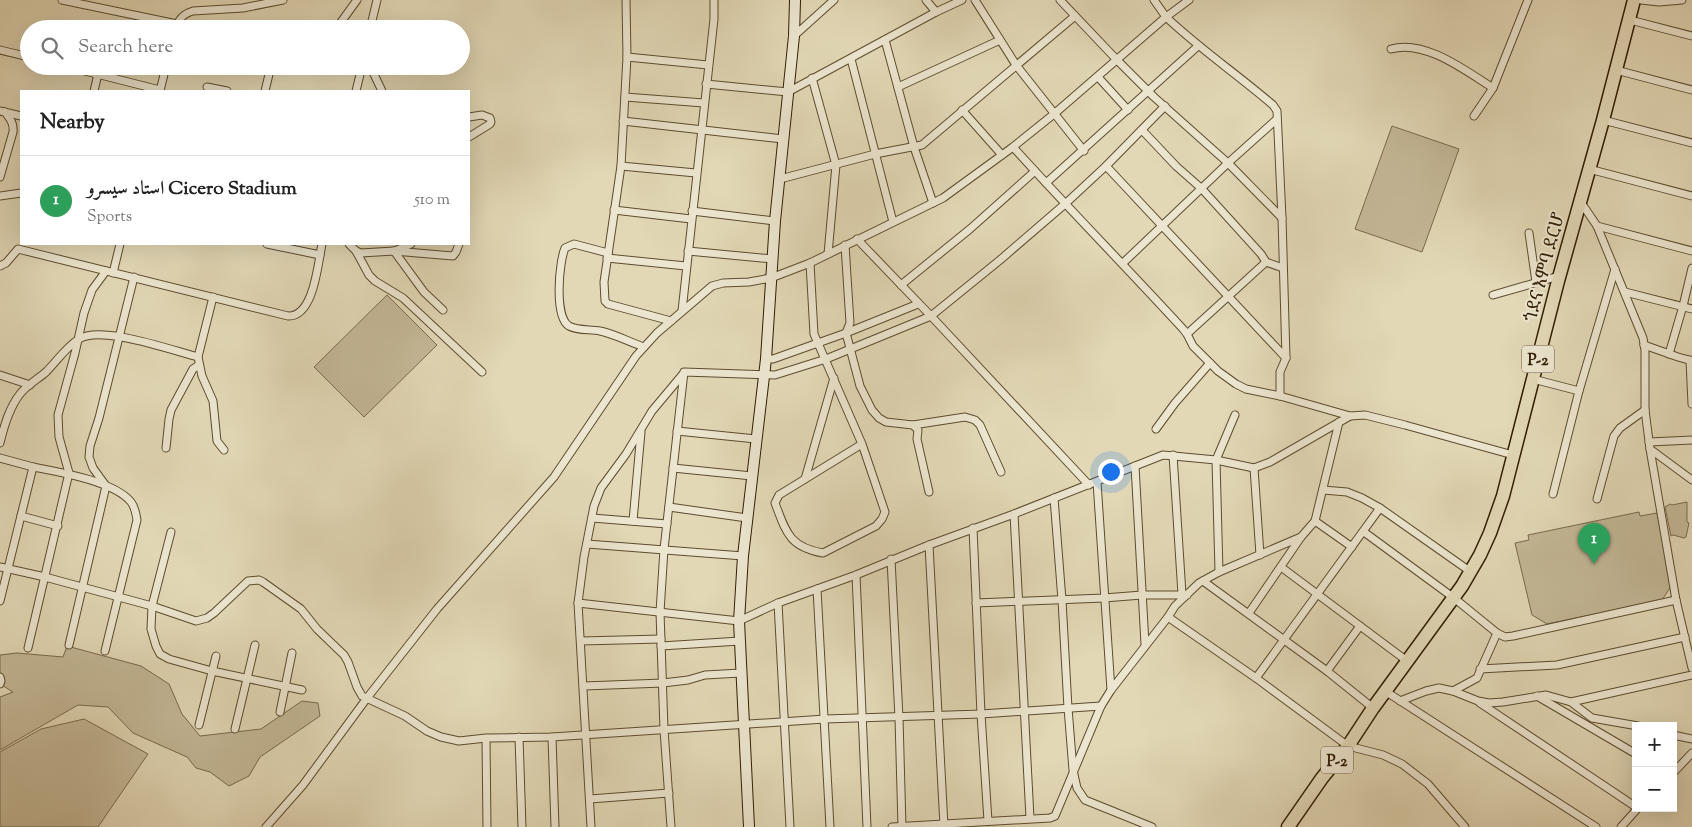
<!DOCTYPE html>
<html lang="en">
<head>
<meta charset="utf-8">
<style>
	body { margin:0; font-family:"Sorts Mill Goudy",Amiri,"Noto Serif Ethiopic",serif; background:#f2f2f2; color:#222 }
	.controls { position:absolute; right:15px; bottom:15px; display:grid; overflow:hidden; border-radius:0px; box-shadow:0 5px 20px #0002 }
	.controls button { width:45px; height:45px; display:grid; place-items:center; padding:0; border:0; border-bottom:1px solid #e0e0e0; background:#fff; color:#222; font:25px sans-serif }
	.you { position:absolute; left:1110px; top:471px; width:18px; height:18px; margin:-12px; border:4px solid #fff; border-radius:50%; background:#1a73e8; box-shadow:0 0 0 8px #1a73e833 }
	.badge { display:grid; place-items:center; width:32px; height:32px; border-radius:50%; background:#0b8043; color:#fff; font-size:16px; font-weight:700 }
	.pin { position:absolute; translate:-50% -41px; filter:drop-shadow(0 1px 2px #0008) }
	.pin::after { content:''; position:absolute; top:26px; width:18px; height:15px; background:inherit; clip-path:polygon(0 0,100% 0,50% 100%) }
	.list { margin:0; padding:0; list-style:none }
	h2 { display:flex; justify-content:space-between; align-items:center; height:65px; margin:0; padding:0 20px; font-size:21px }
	h2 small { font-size:16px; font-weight:400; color:#767676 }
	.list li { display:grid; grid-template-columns:32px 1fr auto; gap:15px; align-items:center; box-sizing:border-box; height:90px; padding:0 20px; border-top:1px solid #e0e0e0 }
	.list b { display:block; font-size:19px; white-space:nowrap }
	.list p { margin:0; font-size:16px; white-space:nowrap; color:#767676 }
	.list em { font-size:16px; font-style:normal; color:#767676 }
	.icon { flex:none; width:28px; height:28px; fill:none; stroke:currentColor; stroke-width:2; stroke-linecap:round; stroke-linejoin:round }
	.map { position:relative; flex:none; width:1692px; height:827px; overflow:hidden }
	.search { position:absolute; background:#fff; box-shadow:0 5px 20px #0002; left:20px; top:20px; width:450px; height:55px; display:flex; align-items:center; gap:12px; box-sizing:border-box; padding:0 18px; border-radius:28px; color:#767676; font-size:19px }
	.panel { position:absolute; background:#fff; box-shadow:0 5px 20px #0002; left:20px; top:90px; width:450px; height:155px; border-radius:0px }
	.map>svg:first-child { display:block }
	.green { fill:#c4b897; stroke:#7a6a4c }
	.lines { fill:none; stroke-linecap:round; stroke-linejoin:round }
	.street-casing { stroke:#5c4c2f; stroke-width:9 }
	.secondary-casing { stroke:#301d02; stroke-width:12 }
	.highway-casing { stroke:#301d02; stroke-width:15 }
	.street { stroke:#ece6d0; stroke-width:7 }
	.secondary { stroke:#ece6d0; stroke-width:10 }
	.highway { stroke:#e2d8b6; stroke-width:12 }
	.labels { text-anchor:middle; stroke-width:4; stroke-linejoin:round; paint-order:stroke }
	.shield { fill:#ece6d0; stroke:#685940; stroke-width:1 }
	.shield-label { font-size:16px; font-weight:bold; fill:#301d02 }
	.street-label { font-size:18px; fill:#301d02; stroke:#ece6d0 }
</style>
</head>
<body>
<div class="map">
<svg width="1692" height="827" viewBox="0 0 1692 827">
	<rect width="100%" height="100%" fill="#e2d8b6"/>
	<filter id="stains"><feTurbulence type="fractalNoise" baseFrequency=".004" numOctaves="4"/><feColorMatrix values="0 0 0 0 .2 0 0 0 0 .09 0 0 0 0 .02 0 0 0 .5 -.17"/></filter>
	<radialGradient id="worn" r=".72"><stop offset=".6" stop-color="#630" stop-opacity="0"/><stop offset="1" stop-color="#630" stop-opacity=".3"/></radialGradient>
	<g class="green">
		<polygon points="1392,126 1459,149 1422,252 1355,229"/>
		<polygon points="387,295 437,345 364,417 314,367"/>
		<polygon points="1687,502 1687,522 1689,523 1686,537 1684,538 1673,535 1671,536 1665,507 1670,504 1672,505"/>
		<polygon points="1639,512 1640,516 1657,513 1672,585 1662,600 1547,624 1532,615 1515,543 1529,540 1528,535"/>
		<polygon points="67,646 141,666 169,684 182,714 200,736 261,729 302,701 318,703 320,716 260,757 249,776 229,786 210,772 196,768 187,757 133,733 108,707 78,705 0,750 0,697 13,692 0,684 0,655 17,653 63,657"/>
		<polygon points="84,719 148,754 98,827 0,827 0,752 41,729"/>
	</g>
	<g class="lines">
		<defs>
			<g id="street">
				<polyline points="62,0 177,24"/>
				<polyline points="626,0 627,57 621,166 604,282 605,301 608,304 671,321"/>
				<polyline points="926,0 936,12"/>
				<polyline points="975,0 1016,65 1084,151"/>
				<polyline points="1060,0 1117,60 1154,97 1228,163 1282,218"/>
				<polyline points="1154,0 1166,17 1189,0"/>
				<polyline points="1641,0 1659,2 1682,0"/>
				<polyline points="1630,20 1692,36"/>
				<path d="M 176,29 C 178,19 183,14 193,11 L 243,8 L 283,0"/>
				<polyline points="336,29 357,0"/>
				<polyline points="370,29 377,0"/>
				<polyline points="794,36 834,0"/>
				<polyline points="885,40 914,147 933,203"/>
				<path d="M 1391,49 C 1425,39 1466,71 1493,88"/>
				<polyline points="0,50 29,57"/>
				<polyline points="627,57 708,65"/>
				<polyline points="851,59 893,222"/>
				<polyline points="65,66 160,90"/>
				<polyline points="368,66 372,70 382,91"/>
				<polyline points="1616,70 1692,90"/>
				<polyline points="1098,77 1128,110"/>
				<polyline points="812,78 836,165 828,254"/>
				<polyline points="706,84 788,92 936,12 962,0"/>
				<polyline points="207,87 227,91"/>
				<polyline points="898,87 1000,40"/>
				<polyline points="94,91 98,74"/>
				<polyline points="160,91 166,66"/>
				<polyline points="265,91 271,66"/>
				<polyline points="356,91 362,66"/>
				<polyline points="625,97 704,103"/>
				<polyline points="962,110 1002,155"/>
				<polyline points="0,111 21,116"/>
				<polyline points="1474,116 1493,88 1528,0"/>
				<polyline points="469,117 482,115 490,118 491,122 490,124 469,137"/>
				<polyline points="1603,120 1692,143"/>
				<polyline points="623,121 783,139"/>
				<polyline points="1142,130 1176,166 1202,189 1261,254 1266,262 1283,268"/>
				<path d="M 1013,147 C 1069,209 1127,268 1183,329 L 1187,334 L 1193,346 L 1218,371 L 1236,384 L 1246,389 L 1280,396 L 1350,416 L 1365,415 L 1405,425 L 1513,455"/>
				<polyline points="621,166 696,173"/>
				<polyline points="1106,166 1286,358"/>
				<polyline points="1589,169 1692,196"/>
				<path d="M 0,177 L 13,132 C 14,123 10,119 5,112"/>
				<polyline points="780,179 875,154 922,145 1075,16"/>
				<polyline points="1046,183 1198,46"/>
				<polyline points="0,196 21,193"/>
				<polyline points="1580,201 1597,226 1643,338 1645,350 1645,410 1650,449 1692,480"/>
				<polyline points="614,210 691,219"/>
				<polyline points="692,211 775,221"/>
				<polyline points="1597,226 1692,251"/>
				<polyline points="1529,233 1536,282"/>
				<polyline points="857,239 931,316 1089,485"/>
				<polyline points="267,244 320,255"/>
				<polyline points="349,244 356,251 361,253 394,251 453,256 456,252 459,244"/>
				<polyline points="845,245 850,323 846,333 850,348 860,386 872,410 879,418 886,422 913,425 918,430 917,439 929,492"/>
				<polyline points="397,250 411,244"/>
				<polyline points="356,251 369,275 375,281 403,298 482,372"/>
				<polyline points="394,251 424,292 443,310"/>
				<polyline points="688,251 773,259"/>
				<path d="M 608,253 L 574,244 L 565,248 C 559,262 554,317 569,326 C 578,331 590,329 600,331 C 615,334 629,342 644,347"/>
				<polyline points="607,258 686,266"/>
				<path d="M 810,263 L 814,334 L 862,444 L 885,512 L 882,519 L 876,526 L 823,553 C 789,547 786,532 775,503 L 779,495 L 862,444"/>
				<polyline points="1123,263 1228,163 1277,119"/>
				<path d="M 0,266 L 6,263 L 18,249 L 288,316 C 314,317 318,263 322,244"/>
				<polyline points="113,273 120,244"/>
				<polyline points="901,285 970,229 1035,171"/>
				<polyline points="1625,292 1692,309"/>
				<polyline points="1493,295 1559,276"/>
				<polyline points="213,297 198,357 202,376 213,401 217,441 224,450"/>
				<polyline points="682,311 714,19 714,0"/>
				<polyline points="1187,334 1266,262"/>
				<polyline points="1644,345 1678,357 1692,361"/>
				<polyline points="1669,354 1683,306 1692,268"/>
				<polyline points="766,359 773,359 846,333 918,304"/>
				<polyline points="1690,360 1692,404"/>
				<polyline points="0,375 30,385"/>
				<polyline points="1533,379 1579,391"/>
				<polyline points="913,425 965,417 975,420 980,425 1001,472"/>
				<polyline points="1156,429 1175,403 1210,363"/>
				<polyline points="677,431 756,439"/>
				<polyline points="1649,442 1692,440"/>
				<path d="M 0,443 C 4,426 9,408 20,394 C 27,385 38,379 46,372 C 57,361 66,347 79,339 C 101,325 171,350 198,357"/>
				<polyline points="166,448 169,419 171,410 193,369 199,365"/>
				<polyline points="1650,449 1676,600 1692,668"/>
				<polyline points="1173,455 1182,594"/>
				<polyline points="0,458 33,467 0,601"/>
				<polyline points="1135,466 1145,644"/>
				<path d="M 33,467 C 59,472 114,481 131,502 C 135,507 136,513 137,520 L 105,651"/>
				<polyline points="673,468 752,476"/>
				<polyline points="1254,468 1260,555"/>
				<polyline points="805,479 834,378"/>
				<polyline points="1097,482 1111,690"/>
				<polyline points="1323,490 1347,492 1362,498 1380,508 1471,572"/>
				<polyline points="1553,494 1579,391 1615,269"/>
				<polyline points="1054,498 1062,600 1068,708 1073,770 1077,788 1085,800 1152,827"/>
				<polyline points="1597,499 1614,436 1620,428 1645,410"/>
				<polyline points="669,507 747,518"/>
				<polyline points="1014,514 1030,818"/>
				<polyline points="21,516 58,526"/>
				<polyline points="592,518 667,524"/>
				<polyline points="633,521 641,432"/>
				<polyline points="1315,521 1352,547"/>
				<polyline points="973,528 981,714 988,821"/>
				<polyline points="171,532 152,606 151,629 156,646 160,654 169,659 212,671 302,690"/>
				<polyline points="1364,532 1454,598 1497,633 1505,637 1513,636 1676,600"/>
				<polyline points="587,544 743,556"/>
				<polyline points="929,545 944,826"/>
				<polyline points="891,559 899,718 902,827"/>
				<polyline points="0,567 45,577 152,606 196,621 207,618 214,613 248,581 259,580 263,582 301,609 317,629 344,655 348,662 357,687 362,696 405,716 427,731 441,737 459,741 486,738"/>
				<polyline points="1281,567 1407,661"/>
				<polyline points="1219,572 1216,460 1235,415"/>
				<polyline points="856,575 867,827"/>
				<polyline points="1203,581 1327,671 1373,708"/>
				<polyline points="817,589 830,827"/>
				<polyline points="578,603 739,621 778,603 856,575 929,545 1014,514 1163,455 1216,460 1254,468 1270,462 1350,416"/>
				<polyline points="778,603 790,827"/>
				<polyline points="976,603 1104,598 1142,595 1187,595"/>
				<polyline points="1249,613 1301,537"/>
				<polyline points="1168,617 1175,606 1199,583 1219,572 1301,537 1315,521 1339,422"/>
				<polyline points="581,641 661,639"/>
				<polyline points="69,645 106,486 93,468 89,457 90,446 99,418 134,277"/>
				<polyline points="661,646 740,641"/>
				<polyline points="28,648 69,473 59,437 58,415 75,353 84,313 92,290 106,271"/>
				<polyline points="1480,669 1557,665 1685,637"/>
				<polyline points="1327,671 1360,626"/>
				<polyline points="0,677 1,681 0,684"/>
				<polyline points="1256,678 1380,508"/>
				<polyline points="584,686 663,683 688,680 705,675 741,673"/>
				<polyline points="1385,691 1596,827"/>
				<polyline points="1453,691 1477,678 1497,633"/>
				<polyline points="1537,696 1636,754"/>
				<polyline points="1400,701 1426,691 1439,688 1453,691 1478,701 1489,703 1503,702 1546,695 1571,702 1592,718 1638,726"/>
				<polyline points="1571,702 1692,675"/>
				<polyline points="1480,703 1636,807"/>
				<polyline points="280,712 292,653"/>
				<polyline points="199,725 216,656"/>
				<polyline points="235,729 255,645"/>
				<polyline points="1673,735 1692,739"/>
				<polyline points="519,737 522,827"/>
				<polyline points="552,737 555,827"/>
				<polyline points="1673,773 1692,753"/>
				<polyline points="590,799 669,793"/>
				<path d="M 266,827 L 303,785 L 367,698 L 437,609 L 554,477 L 636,356 L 657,333 L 712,286 L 723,283 L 749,282 L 771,278 L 810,263 L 943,198 L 1013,147 L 1054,114 L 1166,17 C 1200,49 1238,75 1273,105 L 1277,111 L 1282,218 L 1286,358 L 1280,372 L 1280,396"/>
				<polyline points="487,827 486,740 488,738 552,737 825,719 981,714 1101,706"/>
				<polyline points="591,827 578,603 584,557 594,506 601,488 626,454 652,411 683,374"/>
				<polyline points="671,827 664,730 660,612 664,549 684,372 775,375 826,359 931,316 1000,260 1065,204 1106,166 1165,106"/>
				<polyline points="892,827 1050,818 1055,816 1101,706 1111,690 1168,617 1256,678 1348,746 1383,755 1402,764 1428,784 1465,827"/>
				<polyline points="1621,827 1638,808"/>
			</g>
			<polyline id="secondary" points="749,827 739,621 743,556 766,359 775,221 794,36 795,0"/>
			<polyline id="highway" points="1288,827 1322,778 1348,746 1373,708 1462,586 1480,555 1490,533 1503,496 1558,281 1603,120 1634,0"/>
		</defs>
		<use href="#street" class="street-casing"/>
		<use href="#secondary" class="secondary-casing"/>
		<use href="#highway" class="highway-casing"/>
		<use href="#street" class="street"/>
		<use href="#secondary" class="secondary"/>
		<use href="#highway" class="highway"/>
	</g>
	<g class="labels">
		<g class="shield">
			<rect x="1522" y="345.5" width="32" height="27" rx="4"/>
			<rect x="1321" y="746.5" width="32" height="27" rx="4"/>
		</g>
		<g class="shield-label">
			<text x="1538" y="365">P-2</text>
			<text x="1337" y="766">P-2</text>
		</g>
		<g class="street-label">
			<text transform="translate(1544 267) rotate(-75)" y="6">ጎደና እምባ ደርሆ</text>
		</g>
	</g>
	<rect width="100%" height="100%" filter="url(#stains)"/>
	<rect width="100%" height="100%" fill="url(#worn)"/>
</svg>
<div class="controls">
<button>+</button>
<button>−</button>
</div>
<div class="you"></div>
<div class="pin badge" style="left:1594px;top:564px;background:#2e9e5b">1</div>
<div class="search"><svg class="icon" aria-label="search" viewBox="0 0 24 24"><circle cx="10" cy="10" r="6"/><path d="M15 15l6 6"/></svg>Search here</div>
<section class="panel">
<h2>Nearby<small></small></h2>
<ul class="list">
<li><span class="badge" style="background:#2e9e5b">1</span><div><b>استاد سيسرو Cicero Stadium</b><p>Sports</p></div><em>510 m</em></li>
</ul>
</section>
</div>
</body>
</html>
